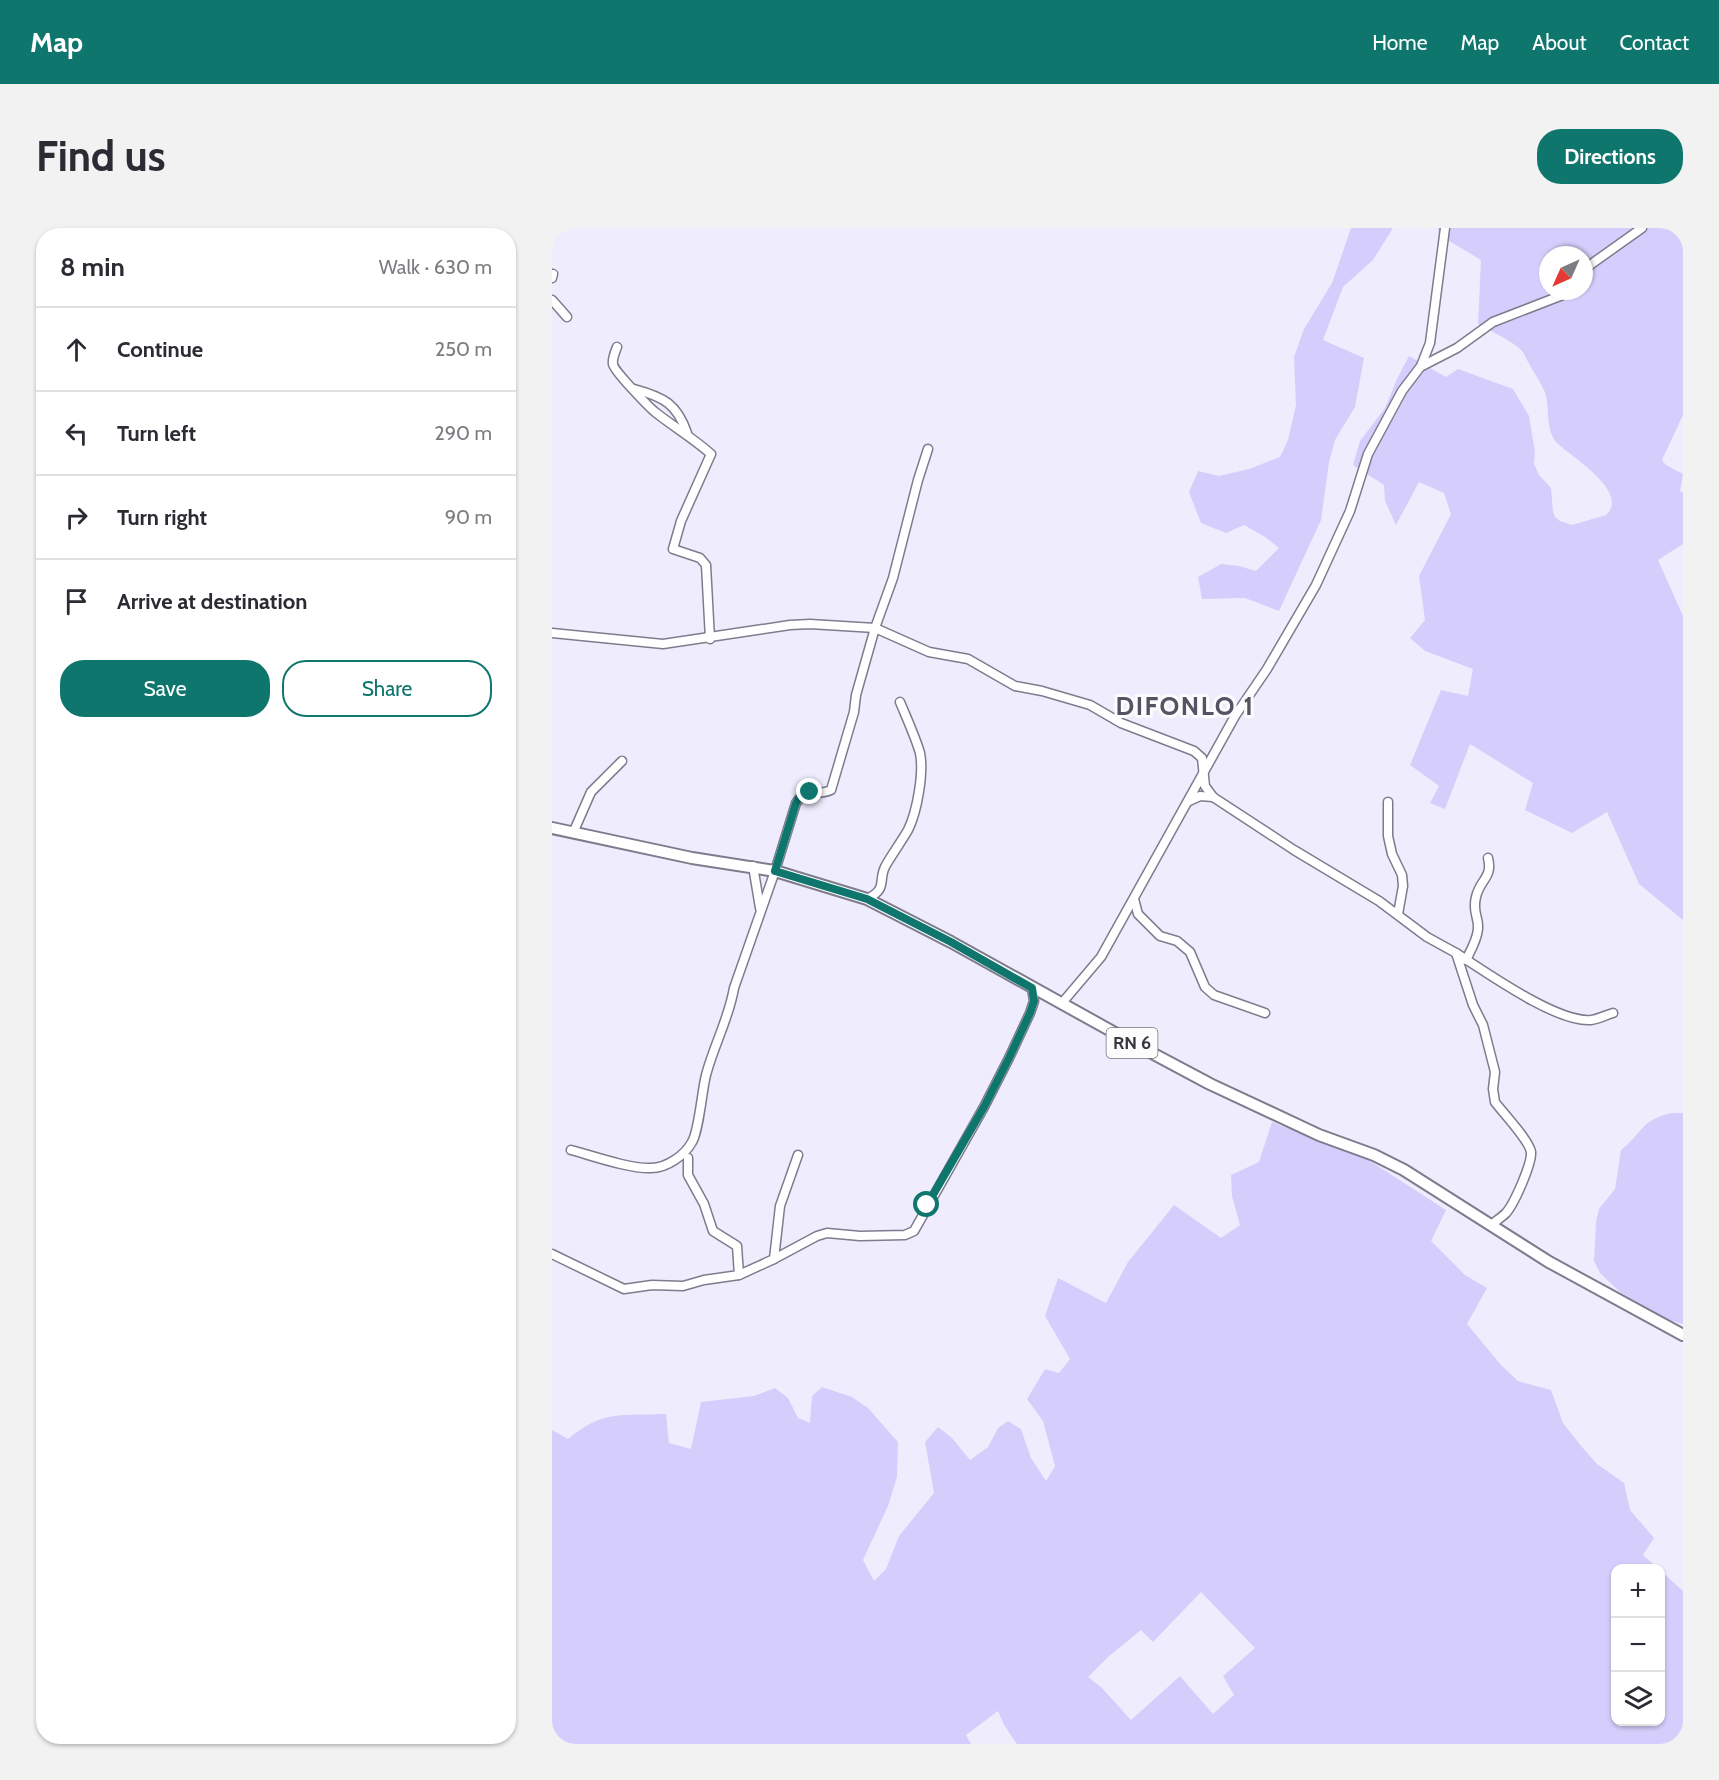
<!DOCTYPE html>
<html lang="en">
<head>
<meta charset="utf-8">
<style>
	body { margin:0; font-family:Cabin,sans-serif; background:#f2f2f3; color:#2b2b33 }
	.controls { position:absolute; right:18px; bottom:18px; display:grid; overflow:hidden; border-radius:12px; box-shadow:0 2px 4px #0004 }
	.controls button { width:54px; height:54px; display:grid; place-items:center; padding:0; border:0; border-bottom:2px solid #e1e1e2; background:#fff; color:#2b2b33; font:30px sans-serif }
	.compass { position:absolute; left:987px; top:18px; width:54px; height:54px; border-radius:50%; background:#fff; box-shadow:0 2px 4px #0004; rotate:225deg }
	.stop { position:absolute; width:18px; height:18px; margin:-14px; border:4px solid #0f766e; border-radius:50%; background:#fff }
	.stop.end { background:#0f766e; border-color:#fff; box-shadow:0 2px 6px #0008 }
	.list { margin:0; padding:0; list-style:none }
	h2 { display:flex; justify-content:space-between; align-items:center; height:78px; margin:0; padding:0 24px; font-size:26px }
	h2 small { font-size:20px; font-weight:400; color:#7c7c81 }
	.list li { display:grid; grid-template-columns:39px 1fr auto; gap:18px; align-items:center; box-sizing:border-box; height:84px; padding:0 24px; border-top:2px solid #e1e1e2 }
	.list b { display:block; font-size:22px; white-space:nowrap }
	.list em { font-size:20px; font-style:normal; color:#7c7c81 }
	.actions { display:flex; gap:12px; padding:18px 24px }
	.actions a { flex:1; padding:14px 0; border:2px solid #0f766e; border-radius:24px; text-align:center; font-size:21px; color:#0f766e }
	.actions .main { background:#0f766e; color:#fff }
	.icon { flex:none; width:33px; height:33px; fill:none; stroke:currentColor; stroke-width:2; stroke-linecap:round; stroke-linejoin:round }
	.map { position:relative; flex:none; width:1131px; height:1516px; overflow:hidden; border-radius:24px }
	header { display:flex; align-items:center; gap:36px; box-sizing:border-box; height:84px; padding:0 30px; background:#0f766e; color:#fff }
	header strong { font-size:28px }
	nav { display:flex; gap:33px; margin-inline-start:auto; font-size:21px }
	.intro { display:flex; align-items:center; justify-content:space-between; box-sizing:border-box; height:144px; padding:0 36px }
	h1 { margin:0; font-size:42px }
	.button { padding:15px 27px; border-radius:24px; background:#0f766e; color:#fff; font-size:21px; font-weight:700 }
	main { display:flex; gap:36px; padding:0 36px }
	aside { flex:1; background:#fff; border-radius:24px; box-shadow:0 2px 4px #0004 }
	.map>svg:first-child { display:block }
	.green { fill:#d5cefc; fill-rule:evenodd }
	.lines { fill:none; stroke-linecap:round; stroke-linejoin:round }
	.minor-casing { stroke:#7e7b8d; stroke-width:11 }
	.major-casing { stroke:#7e7b8d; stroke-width:14 }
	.minor { stroke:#fff; stroke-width:8 }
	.major { stroke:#fff; stroke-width:10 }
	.route { stroke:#0f766e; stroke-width:8 }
	.labels { text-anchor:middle; stroke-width:6; stroke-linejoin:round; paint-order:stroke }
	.shield { fill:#fcfcfc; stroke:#747378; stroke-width:1.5 }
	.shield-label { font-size:18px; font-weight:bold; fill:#39383f }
	.district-label { font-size:26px; font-weight:bold; letter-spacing:1.5px; fill:#555363; stroke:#fcfcfc }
</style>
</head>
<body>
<header>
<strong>Map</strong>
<nav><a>Home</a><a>Map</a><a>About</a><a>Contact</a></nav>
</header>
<div class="intro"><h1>Find us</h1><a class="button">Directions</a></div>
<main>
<aside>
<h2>8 min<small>Walk · 630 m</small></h2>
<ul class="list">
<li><svg class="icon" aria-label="ahead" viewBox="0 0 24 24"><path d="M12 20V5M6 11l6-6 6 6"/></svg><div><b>Continue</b></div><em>250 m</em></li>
<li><svg class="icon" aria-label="left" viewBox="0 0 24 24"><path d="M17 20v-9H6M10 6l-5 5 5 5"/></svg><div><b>Turn left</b></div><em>290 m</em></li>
<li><svg class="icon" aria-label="right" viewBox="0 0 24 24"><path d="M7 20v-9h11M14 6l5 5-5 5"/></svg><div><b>Turn right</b></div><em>90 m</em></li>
<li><svg class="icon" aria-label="arrive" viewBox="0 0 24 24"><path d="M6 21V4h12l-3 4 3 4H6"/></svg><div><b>Arrive at destination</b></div></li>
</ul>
<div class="actions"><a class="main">Save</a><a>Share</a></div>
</aside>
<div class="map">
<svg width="1131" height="1516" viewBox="0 0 1131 1516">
	<rect width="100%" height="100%" fill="#efedfd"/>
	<g class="green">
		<polygon points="799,0 841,0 821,32 791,59 771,112 812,130 803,179 783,212 777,234 769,292 727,383 693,370 650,371 646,349 669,336 687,338 704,343 727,320 713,309 692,297 674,305 649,295 637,264 646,243 667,248 697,241 728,229 736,212 744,177 742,129 752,101 780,55"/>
		<path d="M 886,0 L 1131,0 L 1131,187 L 1110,232 L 1114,237 L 1131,246 L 1128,263 L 1131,265 L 1131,316 L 1106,332 L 1131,388 L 1131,692 L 1087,656 L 1055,584 L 1020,605 L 973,582 L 981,555 L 918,516 L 893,581 L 878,575 L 887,558 L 858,537 L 889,462 L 916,468 L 921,441 L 873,423 L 858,410 L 873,392 L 867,348 L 899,286 L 892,265 L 867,254 L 844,297 L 833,273 L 832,257 L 801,237 L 808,213 L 833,180 L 845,151 L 857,128 L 894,149 L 906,141 L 961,161 L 977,188 L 983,224 L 982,236 L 987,247 L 999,260 L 1001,284 L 1003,289 L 1008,293 L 1020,297 L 1054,287 C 1079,264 1018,228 1005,215 C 992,201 999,178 992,162 C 987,151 979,141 974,130 C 973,128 971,124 969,122 C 959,112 938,103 926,96 L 929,32 L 887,7 ZM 996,27 L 1032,27 L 1032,63 L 996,63 Z"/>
		<path d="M 1119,885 L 1131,885 L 1131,1096 L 1113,1091 L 1068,1064 L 1048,1045 L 1042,1033 L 1044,994 L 1047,981 L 1063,961 L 1069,922 C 1091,905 1087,893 1119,885 Z"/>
		<path d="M 720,894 L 815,931 L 894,982 L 879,1013 L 913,1047 L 935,1060 L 915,1096 L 949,1137 L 966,1153 L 999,1162 L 1011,1195 L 1030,1219 L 1045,1236 L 1072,1255 L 1078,1282 L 1102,1310 L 1091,1327 L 1106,1340 L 1064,1340 L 1064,1494 L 1108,1494 L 1109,1343 L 1131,1363 L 1131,1516 L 465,1516 L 452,1497 L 446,1483 L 414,1507 L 419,1516 L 0,1516 L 0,1202 L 16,1211 C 51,1181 72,1188 114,1186 L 117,1215 L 139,1221 L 149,1174 L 202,1168 L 223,1160 L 236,1170 L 246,1190 L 258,1195 L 260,1168 L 270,1159 L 300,1169 L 316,1180 L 346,1214 L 345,1249 L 336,1278 L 311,1332 L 322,1353 L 334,1341 L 347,1308 L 382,1265 L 373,1214 L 386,1199 L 400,1210 L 418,1232 L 436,1219 L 446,1200 L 456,1193 L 469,1201 L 479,1230 L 494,1253 L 503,1238 L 491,1193 L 475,1171 L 493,1141 L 507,1145 L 518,1131 L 493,1088 L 506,1050 L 554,1075 L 576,1034 L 622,977 L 669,1010 L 688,997 L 680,968 L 679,947 L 707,934 ZM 649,1364 L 703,1420 L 671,1448 L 682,1467 L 661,1486 L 628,1448 L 579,1492 L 549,1459 L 536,1449 L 556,1429 L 589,1402 L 601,1414 Z"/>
	</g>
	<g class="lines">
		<defs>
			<g id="minor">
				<polyline points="1032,46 1038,37 1090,0"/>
				<polyline points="0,50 1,46"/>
				<polyline points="0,72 15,89"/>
				<path d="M 65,119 C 63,124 60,131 61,136 C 61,142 97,179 103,184 C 122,199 141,210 159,226 L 129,293 L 121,321 L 148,330 L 154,337 L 158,411"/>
				<polyline points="870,138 905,120 941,94 1021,63"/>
				<path d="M 82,161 C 112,169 125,176 135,205"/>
				<path d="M 0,405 L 111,416 L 238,397 L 258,396 L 323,400 L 377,424 L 416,431 L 463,458 L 490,463 L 538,477 L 569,495 L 642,523 L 650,530 L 653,558 L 661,569 L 742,622 L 827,673 L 875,709 L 904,725 L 921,777 L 931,797 L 943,844 L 941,861 L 943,874 C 951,885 977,912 979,924 C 980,936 962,976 954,985 C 950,989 944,993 939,997"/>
				<polyline points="637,573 648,568 661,569"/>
				<polyline points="836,574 836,608 840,626 850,647 851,658 846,686"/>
				<polyline points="21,605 39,564 70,533"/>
				<polyline points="201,638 208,680"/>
				<path d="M 315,671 C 337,660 325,652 334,637 C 341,625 349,614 356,602 C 365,584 372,545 368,525 C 363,508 355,491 348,474"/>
				<polyline points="582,671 586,686 608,708 625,713 638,724 653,759 662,767 713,785"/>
				<path d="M 904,725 C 934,744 1005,795 1039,792 C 1046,791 1054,787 1061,785"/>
				<path d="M 914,732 C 919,722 925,712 926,701 C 927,689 920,684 924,669 C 928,651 941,650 936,630"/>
				<polyline points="510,775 549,729 683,488 715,441 764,357 798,283 816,226 850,163 869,138 878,115 893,0"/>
				<path d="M 19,922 C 41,928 78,941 99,940 C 115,940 133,927 140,914 C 147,903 150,862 154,847 C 162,817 177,790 182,760 L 223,643 L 244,575 C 255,558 264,569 279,562 L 302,484 L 304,467 L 323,400 L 341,350 L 366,252 L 376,221"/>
				<polyline points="246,927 228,978 222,1031 265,1008 275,1005 308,1008 353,1007 362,1003 432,879 457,830 478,785 482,773 480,760"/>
				<polyline points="136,930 136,947 152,976 161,1003 185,1018 187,1047 222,1031"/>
				<polyline points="0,1026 72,1061 100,1057 131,1058 152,1052 187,1047"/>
			</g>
			<polyline id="major" points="0,600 140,630 223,643 315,671 399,714 581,815 658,856 767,907 822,927 852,942 997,1034 1131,1107"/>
		</defs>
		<use href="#minor" class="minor-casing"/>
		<use href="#major" class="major-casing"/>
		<use href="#minor" class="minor"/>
		<use href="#major" class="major"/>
	</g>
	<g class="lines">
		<polyline class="route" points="258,564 249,567 244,575 223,643 315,671 399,714 480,760 482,773 478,785 457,830 432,879 375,977"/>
	</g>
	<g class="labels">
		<rect class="shield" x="554.5" y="800" width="51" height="30" rx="4.5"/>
		<g class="shield-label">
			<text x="580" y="821">RN 6</text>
		</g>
		<g class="district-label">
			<text x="633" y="487">DIFONLO 1</text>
		</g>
	</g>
</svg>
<div class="controls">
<button>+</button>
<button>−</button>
<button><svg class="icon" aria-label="layers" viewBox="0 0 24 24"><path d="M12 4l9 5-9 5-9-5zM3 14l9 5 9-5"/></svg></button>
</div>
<svg class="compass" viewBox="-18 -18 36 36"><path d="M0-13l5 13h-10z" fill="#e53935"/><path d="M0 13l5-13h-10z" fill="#7c7c81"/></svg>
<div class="stop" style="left:375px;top:977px"></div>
<div class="stop end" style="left:258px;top:564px"></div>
</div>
</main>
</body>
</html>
